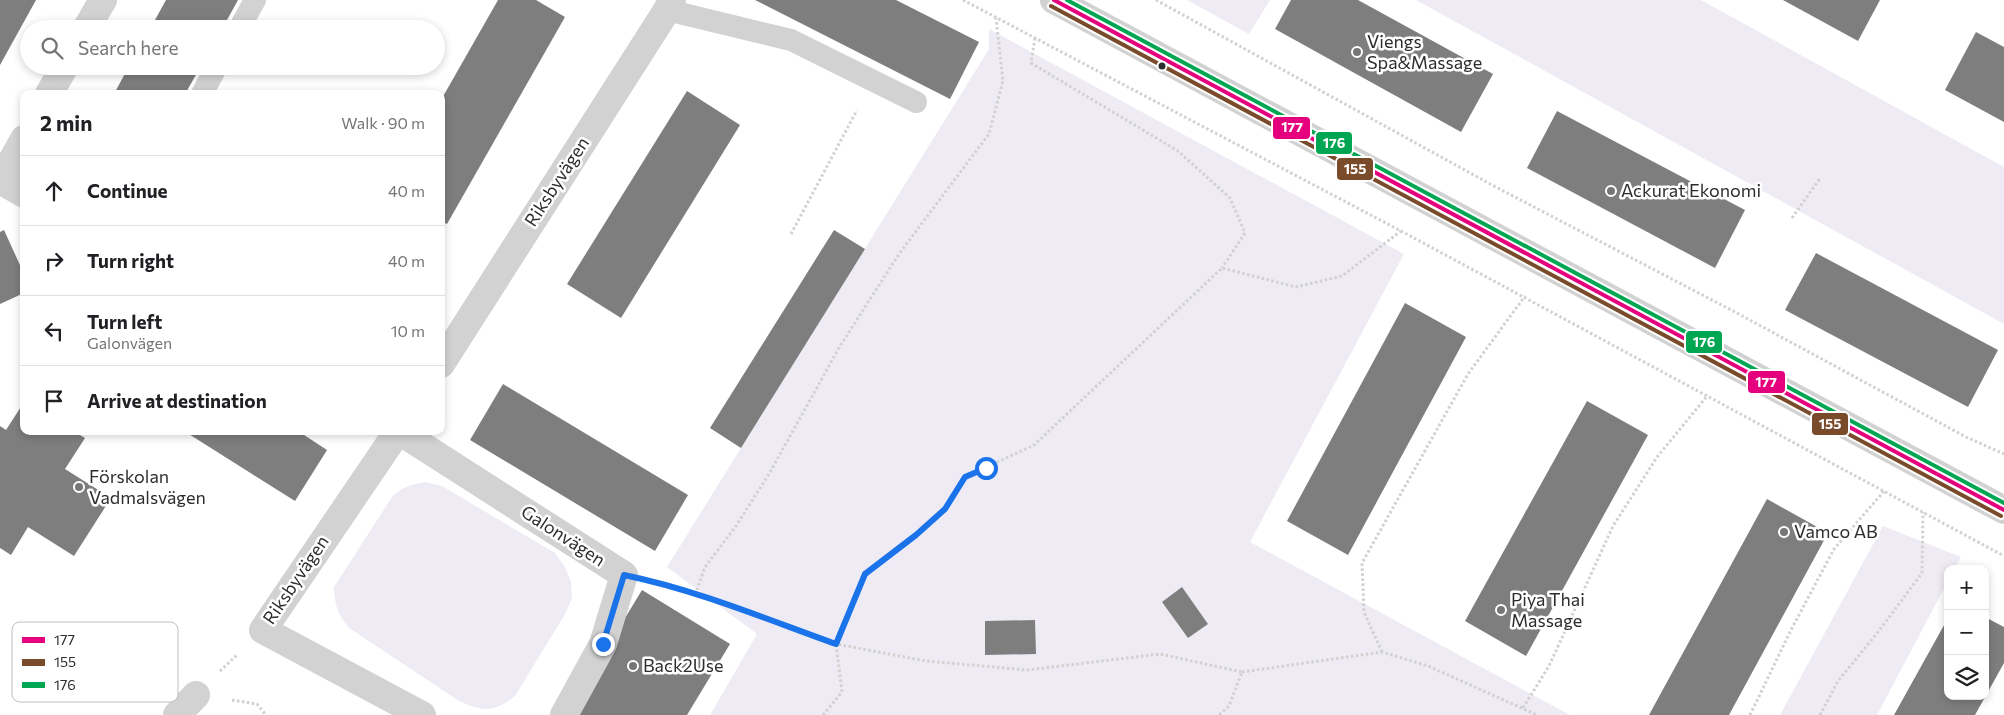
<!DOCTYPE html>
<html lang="en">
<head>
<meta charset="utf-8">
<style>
	body { margin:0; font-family:Commissioner,sans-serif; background:#f2f2f2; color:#202124 }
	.controls { position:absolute; right:15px; bottom:15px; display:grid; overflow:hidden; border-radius:10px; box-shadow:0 2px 8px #0003 }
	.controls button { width:45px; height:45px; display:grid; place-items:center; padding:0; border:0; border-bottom:1px solid #e0e0e0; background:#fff; color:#202124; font:25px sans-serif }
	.stop { position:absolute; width:15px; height:15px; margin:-11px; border:4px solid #1a73e8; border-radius:50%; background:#fff }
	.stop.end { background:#1a73e8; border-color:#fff; box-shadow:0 1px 5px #0008 }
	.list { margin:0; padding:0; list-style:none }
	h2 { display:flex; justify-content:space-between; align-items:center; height:65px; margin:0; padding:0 20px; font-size:21px }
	h2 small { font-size:16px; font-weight:400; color:#757577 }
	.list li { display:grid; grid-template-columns:32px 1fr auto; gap:15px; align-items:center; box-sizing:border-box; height:70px; padding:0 20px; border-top:1px solid #e0e0e0 }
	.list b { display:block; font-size:19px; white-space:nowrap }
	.list p { margin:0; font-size:16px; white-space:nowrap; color:#757577 }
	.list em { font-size:16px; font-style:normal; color:#757577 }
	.icon { flex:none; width:28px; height:28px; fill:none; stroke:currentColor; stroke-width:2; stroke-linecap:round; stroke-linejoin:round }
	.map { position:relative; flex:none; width:2004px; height:715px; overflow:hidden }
	.search { position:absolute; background:#fff; box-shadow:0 2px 8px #0003; left:20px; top:20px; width:425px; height:55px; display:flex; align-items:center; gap:12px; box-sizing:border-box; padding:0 18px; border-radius:28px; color:#757577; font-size:19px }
	.panel { position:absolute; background:#fff; box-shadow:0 2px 8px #0003; left:20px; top:90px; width:425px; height:345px; border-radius:10px }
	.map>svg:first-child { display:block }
	.green { fill:#efebf5 }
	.building { fill:#7e7e7e }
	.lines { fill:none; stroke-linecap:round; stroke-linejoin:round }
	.path { stroke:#d1d1d1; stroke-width:3; stroke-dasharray:2.5 2.5; stroke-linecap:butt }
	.service { stroke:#d2d2d2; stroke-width:22 }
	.minor { stroke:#d2d2d2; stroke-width:28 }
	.tertiary { stroke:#d2d2d2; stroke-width:28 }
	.bus-1-casing { stroke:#fff; stroke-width:8 }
	.bus-2-casing { stroke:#fff; stroke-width:8 }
	.bus-3-casing { stroke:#fff; stroke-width:8 }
	.bus-1 { stroke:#e5007d; stroke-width:4 }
	.bus-2 { stroke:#7a4b2a; stroke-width:4 }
	.bus-3 { stroke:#00a651; stroke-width:4 }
	.route { stroke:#1a73e8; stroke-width:6 }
	.poi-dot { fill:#767676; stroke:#fff; stroke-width:2 }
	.bus-dot { fill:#2d2d2d; stroke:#fff; stroke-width:2 }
	.labels { text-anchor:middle; stroke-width:5; stroke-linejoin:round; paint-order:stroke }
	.poi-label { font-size:18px; fill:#2d2d2d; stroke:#fff; text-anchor:start }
	.street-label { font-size:18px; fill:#2d2d2d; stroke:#fff }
	.key { fill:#fff; stroke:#c0c0c0; stroke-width:1 }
	.key-label { font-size:14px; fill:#2d2d2d }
	.line-badge { stroke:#fff; stroke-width:2 }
	.badge-label { font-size:14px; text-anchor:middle; font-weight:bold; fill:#fff }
</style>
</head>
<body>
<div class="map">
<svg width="2004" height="715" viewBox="0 0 2004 715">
	<rect width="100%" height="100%" fill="#fff"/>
	<g class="green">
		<polygon points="1187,0 1270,0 1249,34"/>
		<polygon points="1416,0 1701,0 2004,167 2004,324"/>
		<polygon points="989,29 1404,254 1250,542 1570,715 710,715 757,634 667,567 989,49"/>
		<path d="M 426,482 L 442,486 L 555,553 L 565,567 L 571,582 L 572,599 L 564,616 L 515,696 C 493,713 484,712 459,701 L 349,628 C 337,613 335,606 334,587 L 392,497 C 403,486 412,484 426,482 Z"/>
		<polygon points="1883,526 1961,557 1954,569 1948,569 1948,581 1877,715 1780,715"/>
	</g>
	<g class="building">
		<polygon points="0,0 36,0 0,65"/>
		<polygon points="166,0 238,0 222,29 150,29"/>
		<polygon points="498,0 536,0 565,17 447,224 441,221 441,100"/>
		<polygon points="755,0 896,0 979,42 950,99"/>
		<polygon points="1291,0 1358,0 1493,74 1461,132 1275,29"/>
		<polygon points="1783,0 1880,0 1858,41"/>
		<polygon points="1976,32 2004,47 2004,122 1945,90"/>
		<polygon points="129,66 201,66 185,94 114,94"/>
		<polygon points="687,91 740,125 621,318 567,284"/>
		<polygon points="1557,111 1745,210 1715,268 1527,168"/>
		<polygon points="4,230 24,274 24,293 0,304 0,232"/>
		<polygon points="834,230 865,249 741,448 710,428"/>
		<polygon points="1816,253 1998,350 1968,407 1785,310"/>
		<polygon points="1405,303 1466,337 1348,555 1287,521"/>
		<polygon points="503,384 688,495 655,551 470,440"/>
		<polygon points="1587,401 1648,435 1526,656 1465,621"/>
		<polygon points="24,402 24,431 73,431 85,438 65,469 111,498 74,556 28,527 11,555 0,548 0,426 6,430"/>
		<polygon points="184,431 298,431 327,450 295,501"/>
		<polygon points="1767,499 1828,533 1729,715 1649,715"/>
		<polygon points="1182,587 1208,624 1188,638 1162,602"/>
		<polygon points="642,590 730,644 687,715 566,715"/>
		<polygon points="1985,617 2004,627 2004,663 1975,715 1894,715 1948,618 1948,696 1985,696"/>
		<polygon points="1035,620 1036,654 985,655 985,621"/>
	</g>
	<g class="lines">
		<g class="path">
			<polyline points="963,0 1401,231 2004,556"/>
			<polyline points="1156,0 1492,185 1735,312 1966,437 2004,454"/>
			<polyline points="1035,38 1031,63 1178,151 1230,198 1245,233 1222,268"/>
			<polyline points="1792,218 1821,177"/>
			<polyline points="791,234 857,110"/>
			<polyline points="659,583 736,608 836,644 926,661 1027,670 1160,654 1242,672 1229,706 1219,715"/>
			<polyline points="695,595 705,567 736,526 769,474 840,346 899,254 989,134 1003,81 996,18"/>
			<polyline points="1382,652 1364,612 1362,563 1468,374 1525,296"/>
			<polyline points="220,671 237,655"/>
			<polyline points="1242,672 1382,652 1428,666 1537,715"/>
			<polyline points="232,700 257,704 266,715"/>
			<polyline points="1523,708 1549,666 1613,526 1657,457 1708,395"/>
			<polyline points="823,715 842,692 836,644 865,574 916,535 945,509 965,477 1034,445 1222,268 1296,287 1342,276 1401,231"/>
			<polyline points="1750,715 1791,630 1834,549 1885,490"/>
			<polyline points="1820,715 1838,681 1878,632 1922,573 1923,512"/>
		</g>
		<g class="service">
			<polyline points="667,10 791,40 916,102"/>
			<polyline points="239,29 255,0"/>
			<polyline points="202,94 217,66"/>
		</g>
		<g class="minor">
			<polyline points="86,29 103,0"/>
			<polyline points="49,94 65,66"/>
			<polyline points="0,180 24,194"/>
			<polyline points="1,180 24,139"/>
			<polyline points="441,364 667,10 672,0"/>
			<polyline points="398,431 263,630 422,715"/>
			<polyline points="399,431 624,575 603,644 564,715"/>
			<polyline points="177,715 196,695"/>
		</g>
		<polyline class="tertiary" points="1054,0 2004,510"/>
		<defs>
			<polyline id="bus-1" points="1054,0 2004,510"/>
			<polyline id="bus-2" points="1051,6 2001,516"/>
			<polyline id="bus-3" points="1067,0 2004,503"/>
		</defs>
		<use href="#bus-1" class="bus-1-casing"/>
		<use href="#bus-2" class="bus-2-casing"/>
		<use href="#bus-3" class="bus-3-casing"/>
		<use href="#bus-1" class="bus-1"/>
		<use href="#bus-2" class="bus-2"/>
		<use href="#bus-3" class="bus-3"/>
	</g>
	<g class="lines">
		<path class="route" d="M 603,644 L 624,575 C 697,590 766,619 836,644 L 865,574 L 916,535 L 945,509 L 965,477 L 986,468"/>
	</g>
	<g class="poi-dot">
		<circle cx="1357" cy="52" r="5"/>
		<circle cx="1611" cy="191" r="5"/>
		<circle cx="79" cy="487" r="5"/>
		<circle cx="1784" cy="532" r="5"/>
		<circle cx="1501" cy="610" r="5"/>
		<circle cx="633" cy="666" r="5"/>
	</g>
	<circle class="bus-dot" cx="1162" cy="66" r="4.5"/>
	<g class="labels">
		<g class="poi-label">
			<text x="1367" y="48">Viengs<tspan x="1367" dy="21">Spa&amp;Massage</tspan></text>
			<text x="1621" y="197">Ackurat Ekonomi</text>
			<text x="89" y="483">Förskolan<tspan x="89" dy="21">Vadmalsvägen</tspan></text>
			<text x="1794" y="538">Vamco AB</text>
			<text x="1511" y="606">Piya Thai<tspan x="1511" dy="21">Massage</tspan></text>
			<text x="643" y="672">Back2Use</text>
		</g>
		<g class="street-label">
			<text transform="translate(557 182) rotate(-57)" y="6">Riksbyvägen</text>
			<text transform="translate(563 536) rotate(33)" y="6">Galonvägen</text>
			<text transform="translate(296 580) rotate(-56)" y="6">Riksbyvägen</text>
		</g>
	</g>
	<rect x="12" y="622" width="166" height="80" rx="8" class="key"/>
	<rect x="22" y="637" width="23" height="6" fill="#e5007d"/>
	<rect x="22" y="659" width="23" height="7" fill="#7a4b2a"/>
	<rect x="22" y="682" width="23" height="6" fill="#00a651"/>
	<g class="key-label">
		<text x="54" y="645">177</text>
		<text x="54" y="667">155</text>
		<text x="54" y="690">176</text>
	</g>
	<g class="line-badge">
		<rect x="1272" y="116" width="39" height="24" rx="5" fill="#e5007d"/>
		<rect x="1315" y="131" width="38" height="24" rx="5" fill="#00a651"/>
		<rect x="1336" y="157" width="38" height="24" rx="5" fill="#7a4b2a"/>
		<rect x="1685" y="330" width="38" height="24" rx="5" fill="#00a651"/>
		<rect x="1747" y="370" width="39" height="24" rx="5" fill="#e5007d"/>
		<rect x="1811" y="412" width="38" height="24" rx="5" fill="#7a4b2a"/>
	</g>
	<g class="badge-label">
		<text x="1292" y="132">177</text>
		<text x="1334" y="148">176</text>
		<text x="1355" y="174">155</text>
		<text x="1704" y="347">176</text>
		<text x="1766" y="387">177</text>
		<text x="1830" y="429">155</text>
	</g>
</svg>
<div class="controls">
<button>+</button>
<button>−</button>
<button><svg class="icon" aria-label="layers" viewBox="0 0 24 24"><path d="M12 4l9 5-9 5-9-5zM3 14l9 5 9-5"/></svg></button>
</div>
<div class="stop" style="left:986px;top:468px"></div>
<div class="stop end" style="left:603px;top:644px"></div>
<div class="search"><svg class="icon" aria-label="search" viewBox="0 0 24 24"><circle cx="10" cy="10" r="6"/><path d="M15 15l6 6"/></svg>Search here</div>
<section class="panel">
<h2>2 min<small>Walk · 90 m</small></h2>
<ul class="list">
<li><svg class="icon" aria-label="ahead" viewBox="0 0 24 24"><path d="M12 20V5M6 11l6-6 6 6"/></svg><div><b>Continue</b></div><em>40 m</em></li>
<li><svg class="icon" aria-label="right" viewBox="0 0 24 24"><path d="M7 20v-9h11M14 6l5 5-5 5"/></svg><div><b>Turn right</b></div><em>40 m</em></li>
<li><svg class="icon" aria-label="left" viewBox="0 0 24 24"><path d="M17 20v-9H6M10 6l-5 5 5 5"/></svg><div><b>Turn left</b><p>Galonvägen</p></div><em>10 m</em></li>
<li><svg class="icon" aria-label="arrive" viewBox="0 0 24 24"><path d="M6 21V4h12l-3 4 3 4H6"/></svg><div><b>Arrive at destination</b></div></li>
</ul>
</section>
</div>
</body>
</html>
